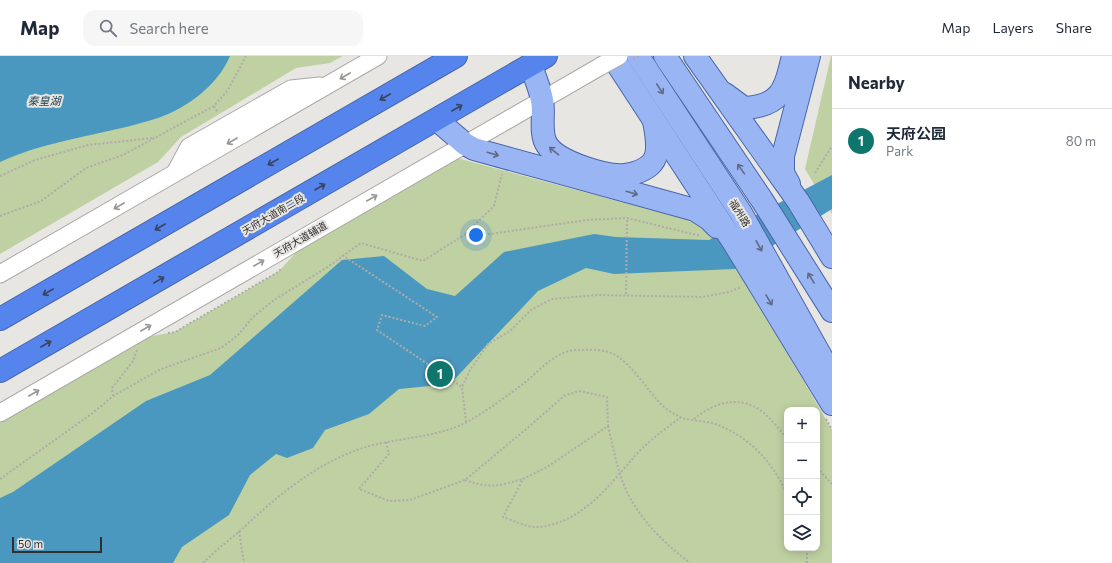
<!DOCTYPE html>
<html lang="en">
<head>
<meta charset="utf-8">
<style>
	body { margin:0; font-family:Commissioner,"Noto Sans SC",sans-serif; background:#f6f6f7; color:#1f2937 }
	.controls { position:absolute; right:12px; bottom:12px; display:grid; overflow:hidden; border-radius:8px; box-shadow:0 2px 10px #0003 }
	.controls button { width:36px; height:36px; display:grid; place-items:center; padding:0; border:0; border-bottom:1px solid #e0e1e3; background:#fff; color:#1f2937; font:20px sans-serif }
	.scale { position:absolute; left:12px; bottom:10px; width:90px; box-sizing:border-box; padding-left:4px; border:2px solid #302f2d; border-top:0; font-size:11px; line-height:14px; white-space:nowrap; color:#302f2d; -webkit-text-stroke:3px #e8e6e2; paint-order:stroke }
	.you { position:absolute; left:476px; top:179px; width:14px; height:14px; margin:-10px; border:3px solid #fff; border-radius:50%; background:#1a73e8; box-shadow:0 0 0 6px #1a73e833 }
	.badge { display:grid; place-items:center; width:26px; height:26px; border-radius:50%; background:#0f766e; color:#fff; font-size:13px; font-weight:700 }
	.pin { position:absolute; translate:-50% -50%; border:2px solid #fff; box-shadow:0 1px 4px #0006 }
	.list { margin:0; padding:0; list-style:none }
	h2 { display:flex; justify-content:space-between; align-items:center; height:52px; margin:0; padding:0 16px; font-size:17px }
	h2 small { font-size:13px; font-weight:400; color:#747a83 }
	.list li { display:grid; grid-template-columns:26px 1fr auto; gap:12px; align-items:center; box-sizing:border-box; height:64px; padding:0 16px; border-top:1px solid #e0e1e3 }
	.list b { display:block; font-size:15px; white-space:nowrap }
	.list p { margin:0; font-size:13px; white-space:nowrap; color:#747a83 }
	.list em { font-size:13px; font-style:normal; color:#747a83 }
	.icon { flex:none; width:22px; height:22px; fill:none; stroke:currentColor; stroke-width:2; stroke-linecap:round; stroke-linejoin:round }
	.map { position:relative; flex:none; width:832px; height:507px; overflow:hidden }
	header { display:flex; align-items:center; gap:24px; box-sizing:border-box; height:56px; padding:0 20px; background:#fff; border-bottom:1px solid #e0e1e3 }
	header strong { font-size:19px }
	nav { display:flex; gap:22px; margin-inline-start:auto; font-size:14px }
	.search { width:280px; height:36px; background:#f6f6f7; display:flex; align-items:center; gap:10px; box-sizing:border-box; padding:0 14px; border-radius:12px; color:#747a83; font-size:15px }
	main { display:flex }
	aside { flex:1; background:#fff }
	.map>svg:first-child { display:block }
	.green { fill:#bfd1a2; fill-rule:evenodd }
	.water { fill:#4a98bf }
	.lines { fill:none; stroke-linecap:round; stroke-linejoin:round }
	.minor-casing { stroke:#aba9a6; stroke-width:19 }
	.major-casing { stroke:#4966aa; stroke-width:24 }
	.highway-casing { stroke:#4966aa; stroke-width:24 }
	.path { stroke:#aeaca9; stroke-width:2; stroke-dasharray:2 2; stroke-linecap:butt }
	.minor { stroke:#fff; stroke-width:17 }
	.major { stroke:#9ab5f4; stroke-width:22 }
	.highway { stroke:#5684ed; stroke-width:22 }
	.minor-bridge-casing { stroke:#aba9a6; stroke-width:19; stroke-linecap:butt }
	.path-bridge { stroke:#aeaca9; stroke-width:2; stroke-dasharray:2 2; stroke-linecap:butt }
	.minor-bridge { stroke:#fff; stroke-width:17 }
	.oneway { stroke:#989796 }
	.oneway2 { stroke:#606b87 }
	.oneway3 { stroke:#3a445d }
	.labels { text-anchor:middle; stroke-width:4; stroke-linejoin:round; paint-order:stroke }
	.street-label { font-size:10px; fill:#302f2d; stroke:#e8e6e2 }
	.water-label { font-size:11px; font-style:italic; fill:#163a4b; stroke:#e8e6e2 }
</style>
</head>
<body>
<header>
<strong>Map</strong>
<div class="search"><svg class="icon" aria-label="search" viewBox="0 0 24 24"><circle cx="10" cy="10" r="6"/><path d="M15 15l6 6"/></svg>Search here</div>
<nav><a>Map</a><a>Layers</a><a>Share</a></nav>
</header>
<main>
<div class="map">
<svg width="832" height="507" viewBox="0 0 832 507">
	<rect width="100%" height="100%" fill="#e8e6e2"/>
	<g class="green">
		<polygon points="0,0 343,0 330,7 296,12 181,81 158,106 0,198"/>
		<polygon points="831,0 832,0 832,158 805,113"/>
		<path d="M 457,102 L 704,168 L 748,229 L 832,374 L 832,507 L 0,507 L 0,365 L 141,282 L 175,276 L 220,250 L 278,216 L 304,188 ZM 787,354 L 817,354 L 817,492 L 787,492 Z"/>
	</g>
	<g class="water">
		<path d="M 0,0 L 230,0 C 218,29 187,52 158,62 C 106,79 50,83 0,106 Z"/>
		<polygon points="832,119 832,153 735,213 614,218 586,212 538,235 450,328 399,333 369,358 325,374 313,392 287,402 276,398 250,419 229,459 182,491 173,507 0,507 0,442 13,436 146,345 210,319 342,204 384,200 427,233 455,240 504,196 594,178 616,181 709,184"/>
	</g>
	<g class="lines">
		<defs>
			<g id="minor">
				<polyline points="175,117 189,91 291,33 320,30"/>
				<polyline points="0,218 378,0"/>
				<polyline points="0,357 601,10"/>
			</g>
			<g id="major">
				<polyline points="612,0 734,187 832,348"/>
				<polyline points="638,0 741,157 832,320"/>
				<polyline points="665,0 762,144 832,255"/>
				<polyline points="695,0 798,145 832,201"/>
				<path d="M 531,9 C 534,20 540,32 542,44 C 545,58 539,77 547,89 C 558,106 606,121 625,119 C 634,118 646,114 652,107 C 661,97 656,77 654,65"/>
				<path d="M 725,38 L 744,52 C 782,50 785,33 793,0"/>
				<polyline points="437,64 465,88 474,93 695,154 709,163 717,171"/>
				<polyline points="789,128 783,117 783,100 809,0"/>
			</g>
			<g id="highway">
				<polyline points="0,263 456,0"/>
				<polyline points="0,315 546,0"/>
			</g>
		</defs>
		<use href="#minor" class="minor-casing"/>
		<use href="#major" class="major-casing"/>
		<use href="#highway" class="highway-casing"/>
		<g class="path">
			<polyline points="214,50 218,57"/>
			<polyline points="815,117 832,90"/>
			<polyline points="0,120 35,104 88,89 153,82"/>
			<polyline points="0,160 41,145 86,112 123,99 214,50 228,34 246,0"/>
			<polyline points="465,178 494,150 502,118"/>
			<polyline points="342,199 437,261 425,270 382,259 377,274 462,331"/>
			<polyline points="626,238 627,162"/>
			<polyline points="168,277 175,276 278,216 282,212"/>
			<polyline points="113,340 112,332 133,305 137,294"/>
			<path d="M 694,363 C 713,347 738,339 760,354 C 770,361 779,373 787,382"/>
			<polyline points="826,363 832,374"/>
			<polyline points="466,366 462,331 470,314 488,288 510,275 531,254 552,243 597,239 702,241 729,236 741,231"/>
			<path d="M 608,370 C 612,386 615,403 620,418 C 631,455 660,484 690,507"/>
			<path d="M 386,386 L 389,398 L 359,433 L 389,445 L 410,444 L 465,424 L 525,374 L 564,340 L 579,335 L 607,341 L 608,370 L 547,411 L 523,423 L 503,461 C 512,464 526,471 535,471 C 579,470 608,431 634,401 C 647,386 664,374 680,362"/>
			<polyline points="817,412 832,428"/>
			<polyline points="0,423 94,356 113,340 161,313 221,292 238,279 254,260 274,244 326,212 361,187 423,205 464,179 483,179 587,164 627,162 701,180"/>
			<path d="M 465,424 C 490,433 498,430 523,423"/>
			<polyline points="239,475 244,507"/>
			<path d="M 203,507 C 215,495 228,485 241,474 C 274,443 310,412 354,395 C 390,381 432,384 467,366 C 487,355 505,341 523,328 C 538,316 555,295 576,294 C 585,294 596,293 604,295 C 627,298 647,335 663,350 C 667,354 673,357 678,360 C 683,364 704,365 712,367 C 747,378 773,406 787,438"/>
			<polyline points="807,507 807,492"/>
		</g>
		<use href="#minor" class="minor"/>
		<use href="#major" class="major"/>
		<use href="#highway" class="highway"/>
		<defs>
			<polyline id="minor-bridge" points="601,10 619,0"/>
		</defs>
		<use href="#minor-bridge" class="minor-bridge-casing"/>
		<polyline class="path-bridge" points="633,3 639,0"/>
		<use href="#minor-bridge" class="minor-bridge"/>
	</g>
	<defs><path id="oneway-shaft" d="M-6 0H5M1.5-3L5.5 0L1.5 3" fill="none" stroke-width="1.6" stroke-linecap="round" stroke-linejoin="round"/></defs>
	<g class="oneway">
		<use href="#oneway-shaft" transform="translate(345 20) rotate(150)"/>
		<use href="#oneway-shaft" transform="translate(232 85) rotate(150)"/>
		<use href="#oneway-shaft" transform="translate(372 142) rotate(-30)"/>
		<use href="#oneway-shaft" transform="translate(119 150) rotate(150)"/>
		<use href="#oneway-shaft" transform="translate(259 207) rotate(-30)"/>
		<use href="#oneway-shaft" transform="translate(146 272) rotate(-30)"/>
		<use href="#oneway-shaft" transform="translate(34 337) rotate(-30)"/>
	</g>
	<g class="oneway2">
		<use href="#oneway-shaft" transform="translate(660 33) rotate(57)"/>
		<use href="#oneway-shaft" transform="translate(554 95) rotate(-141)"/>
		<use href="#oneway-shaft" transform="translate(493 98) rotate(16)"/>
		<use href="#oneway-shaft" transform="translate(741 113) rotate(-125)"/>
		<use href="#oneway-shaft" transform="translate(632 137) rotate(16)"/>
		<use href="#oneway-shaft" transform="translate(759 190) rotate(61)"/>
		<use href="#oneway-shaft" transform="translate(811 222) rotate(-122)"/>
		<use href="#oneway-shaft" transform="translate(769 244) rotate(59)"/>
	</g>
	<g class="oneway3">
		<use href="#oneway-shaft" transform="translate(385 41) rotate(150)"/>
		<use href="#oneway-shaft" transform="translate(457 52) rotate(-30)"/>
		<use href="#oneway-shaft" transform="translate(273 106) rotate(150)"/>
		<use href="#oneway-shaft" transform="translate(320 131) rotate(-30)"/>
		<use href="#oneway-shaft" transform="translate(160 171) rotate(150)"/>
		<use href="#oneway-shaft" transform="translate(159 224) rotate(-30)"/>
		<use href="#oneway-shaft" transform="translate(48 236) rotate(150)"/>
		<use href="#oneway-shaft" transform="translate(46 288) rotate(-30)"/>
	</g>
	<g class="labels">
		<g class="street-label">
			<text transform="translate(740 157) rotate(59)" y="4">福州路</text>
			<text transform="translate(273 158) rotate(-30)" y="4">天府大道南二段</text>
			<text transform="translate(300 183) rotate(-30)" y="4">天府大道辅道</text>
		</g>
		<g class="water-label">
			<text x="44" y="49">秦皇湖</text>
		</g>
	</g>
</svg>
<div class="controls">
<button>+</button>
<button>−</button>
<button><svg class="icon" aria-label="locate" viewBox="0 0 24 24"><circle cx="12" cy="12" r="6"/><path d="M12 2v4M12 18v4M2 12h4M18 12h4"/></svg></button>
<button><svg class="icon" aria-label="layers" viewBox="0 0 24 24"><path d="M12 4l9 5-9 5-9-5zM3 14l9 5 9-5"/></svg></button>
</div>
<div class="scale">50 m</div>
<div class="you"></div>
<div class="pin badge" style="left:440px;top:318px">1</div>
</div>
<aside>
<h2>Nearby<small></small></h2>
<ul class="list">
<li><span class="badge">1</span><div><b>天府公园</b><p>Park</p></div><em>80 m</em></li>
</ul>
</aside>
</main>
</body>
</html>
